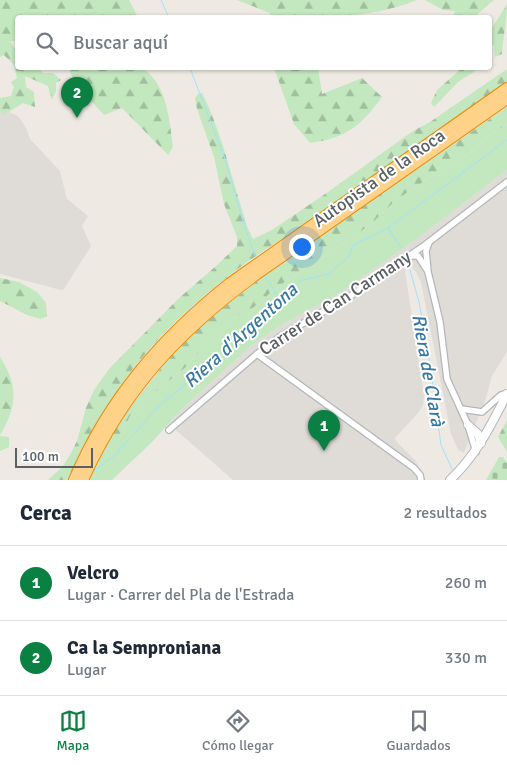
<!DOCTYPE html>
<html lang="es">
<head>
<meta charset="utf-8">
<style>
	body { margin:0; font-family:Signika,sans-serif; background:#f6f6f7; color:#1f2937 }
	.scale { position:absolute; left:15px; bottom:12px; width:78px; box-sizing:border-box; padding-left:5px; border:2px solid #5b6064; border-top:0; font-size:14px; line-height:18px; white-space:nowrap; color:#5b6064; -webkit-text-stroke:4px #fff; paint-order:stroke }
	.you { position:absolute; left:301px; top:246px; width:18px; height:18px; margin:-12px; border:4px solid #fff; border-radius:50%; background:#1a73e8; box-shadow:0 0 0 8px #1a73e833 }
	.badge { display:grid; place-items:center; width:32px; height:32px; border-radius:50%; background:#0b8043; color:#fff; font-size:16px; font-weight:700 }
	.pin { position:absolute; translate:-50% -41px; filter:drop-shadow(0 1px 2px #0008) }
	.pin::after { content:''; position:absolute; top:26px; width:18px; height:15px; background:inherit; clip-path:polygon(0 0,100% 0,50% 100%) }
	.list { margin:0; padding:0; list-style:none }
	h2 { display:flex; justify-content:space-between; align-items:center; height:65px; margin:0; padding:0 20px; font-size:21px }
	h2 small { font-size:16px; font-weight:400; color:#747a83 }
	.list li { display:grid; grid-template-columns:32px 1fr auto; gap:15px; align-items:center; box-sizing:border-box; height:75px; padding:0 20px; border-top:1px solid #e0e1e3 }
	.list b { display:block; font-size:19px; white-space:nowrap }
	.list p { margin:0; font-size:16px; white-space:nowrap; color:#747a83 }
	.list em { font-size:16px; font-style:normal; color:#747a83 }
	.icon { flex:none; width:28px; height:28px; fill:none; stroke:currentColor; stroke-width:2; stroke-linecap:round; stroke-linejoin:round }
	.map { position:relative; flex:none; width:507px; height:480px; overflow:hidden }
	.search { position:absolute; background:#fff; box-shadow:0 1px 4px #0004; left:15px; right:15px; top:15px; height:55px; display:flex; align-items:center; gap:12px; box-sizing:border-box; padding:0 18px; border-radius:5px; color:#747a83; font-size:19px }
	.sheet { height:215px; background:#fff }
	nav { display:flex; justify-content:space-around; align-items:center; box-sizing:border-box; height:70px; border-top:1px solid #e0e1e3; background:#fff; font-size:14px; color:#747a83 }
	nav a { display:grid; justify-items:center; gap:2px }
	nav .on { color:#0b8043 }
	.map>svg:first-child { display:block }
	.industrial { fill:#dfdcd7 }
	.grass { fill:#c3e7be }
	.forest { fill:url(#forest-firs) }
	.cemetery { fill:url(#cemetery-stones) }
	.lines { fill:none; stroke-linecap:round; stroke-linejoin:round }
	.stream { stroke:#a2e2ff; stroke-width:1 }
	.street-casing { stroke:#b3b7ba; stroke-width:8 }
	.secondary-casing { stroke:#b4b9be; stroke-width:10 }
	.highway-casing { stroke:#f18700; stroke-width:12 }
	.street { stroke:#fff; stroke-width:5.5 }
	.secondary { stroke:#fff; stroke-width:8 }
	.highway { stroke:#ffd289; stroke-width:10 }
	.labels { text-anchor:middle; stroke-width:4; stroke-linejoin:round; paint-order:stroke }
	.street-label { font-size:18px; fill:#5b6064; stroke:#fff }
	.water-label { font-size:19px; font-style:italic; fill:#3779a3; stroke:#fff }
</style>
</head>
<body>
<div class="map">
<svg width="507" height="480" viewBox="0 0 507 480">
	<defs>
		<pattern id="forest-firs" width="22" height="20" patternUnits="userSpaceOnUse" patternTransform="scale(1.25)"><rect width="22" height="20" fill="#c3e7be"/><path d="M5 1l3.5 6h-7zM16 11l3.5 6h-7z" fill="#a1bf9e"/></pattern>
		<pattern id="cemetery-stones" width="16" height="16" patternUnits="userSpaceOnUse" patternTransform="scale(1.25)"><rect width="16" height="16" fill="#c3e7be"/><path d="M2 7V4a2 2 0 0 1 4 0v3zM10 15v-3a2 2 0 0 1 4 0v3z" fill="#a1bf9e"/></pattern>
	</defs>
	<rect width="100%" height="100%" fill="#eeeae3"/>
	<g class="industrial">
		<polygon points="0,108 18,116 26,128 30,139 60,171 67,199 88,216 82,226 91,246 64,289 61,290 0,274"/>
		<polygon points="507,170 507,352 492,376 486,398 464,453 458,450 451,434 421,282 416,272 412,268 405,271 424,396 423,405 419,412 395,438 397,442 415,460 423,474 424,480 233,480 169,424 185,406 253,344 283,324 340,293 419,237"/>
	</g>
	<polygon class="grass" points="507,124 507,170 419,237 340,293 283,324 253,344 185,406 152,442 112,480 75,480 119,439 130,416 146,399 187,366 209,340 232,319 255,306 277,287 355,236 373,222 396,200 439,171 464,158 490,135"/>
	<g class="forest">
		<polygon points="0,0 129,0 138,17 18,18 17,41 10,41 17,52 18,68 39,68 43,73 53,73 61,80 56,83 56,91 52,100 48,86 25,76 26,87 34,92 35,107 23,103 4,115 0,110 0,98 11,96 14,87 11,82 17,78 14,65 4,55 0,57"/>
		<path d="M 237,0 L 417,0 C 370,19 319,18 269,18 L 270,13 Z"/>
		<polygon points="425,0 494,0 474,17 452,18 455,11 443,10"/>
		<path d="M 507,4 C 507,21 503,37 502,54 L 495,57 L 494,45 L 490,48 L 490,31 Z"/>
		<path d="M 68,68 L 143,68 C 168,87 169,118 173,147 L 168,155 L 122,108 L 104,115 L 76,84 Z"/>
		<path d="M 274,68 L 318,68 L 322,94 L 362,78 L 382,97 C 361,126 346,138 310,143 L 294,124 Z"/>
		<polygon points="462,68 476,68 474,72 458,82 434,107 431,103 437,90"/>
		<path d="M 507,69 L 507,82 L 285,237 C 219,278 153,334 111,400 L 127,411 L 184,340 L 218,312 L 275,267 L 507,107 L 507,124 L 490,135 L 464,158 L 439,171 L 396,200 L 373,222 L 355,236 L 277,287 L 254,307 L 232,319 L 209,340 L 187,366 L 146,399 L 130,416 L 119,439 L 105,456 L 79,478 L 75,480 L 48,480 L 62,467 L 70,455 L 77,441 L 86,408 L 94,390 L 109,369 L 178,299 L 215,267 L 237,246 L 237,237 L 224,204 L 214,157 L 197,109 L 195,98 L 198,94 L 202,93 C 219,126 229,168 240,203 C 244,215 246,227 253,239 L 272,230 L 328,192 L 413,131 L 430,122 Z"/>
		<polygon points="0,278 19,282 37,292 46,303 47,316 41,319 27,315 0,301"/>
		<path d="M 0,357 C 19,386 17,406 0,435 Z"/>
		<polygon points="507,420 507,452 498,437"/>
		<polygon points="0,436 9,437 9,447 0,451"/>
	</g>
	<polygon class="cemetery" points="499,457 503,457 507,463 507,480 486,480"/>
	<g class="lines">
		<g class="stream">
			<polyline points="161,0 169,18"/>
			<polyline points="190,68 225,159 244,225 255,256"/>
			<polyline points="388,228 401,248"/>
			<polyline points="410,270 419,302 427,344 441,445 452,469"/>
			<polyline points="265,277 279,297"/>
			<polyline points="92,472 114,456 158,407 237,342 288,288 303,280 329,274 349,256 353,245 388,228 507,140"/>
		</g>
		<defs>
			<g id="street">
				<polyline points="429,242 426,251 428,272 440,322 447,379 468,425 476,452"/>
				<polyline points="407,256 418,256 427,270"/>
				<polyline points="257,354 414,468 420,475 421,480"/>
				<polyline points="461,409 482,412 501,395 507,393"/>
				<polyline points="169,430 257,354 281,336 352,295 425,245 507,182"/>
			</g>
			<g id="secondary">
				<polyline points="468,425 478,434 481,443"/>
				<path d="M 450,480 C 476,456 491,425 507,394"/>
			</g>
			<g id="highway">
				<path d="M 74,480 C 108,399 162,337 230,283 L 507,88"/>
				<path d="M 83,480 C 124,389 180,330 260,272 L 507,99"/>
			</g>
		</defs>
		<use href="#street" class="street-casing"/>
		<use href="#secondary" class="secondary-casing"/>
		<use href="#highway" class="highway-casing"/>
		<use href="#street" class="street"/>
		<use href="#secondary" class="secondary"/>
		<use href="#highway" class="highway"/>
	</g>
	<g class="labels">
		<g class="street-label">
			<text transform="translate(379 178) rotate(-35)" y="6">Autopista de la Roca</text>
			<text transform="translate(335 303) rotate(-33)" y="6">Carrer de Can Carmany</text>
		</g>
		<g class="water-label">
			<text transform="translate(240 335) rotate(-42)" y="7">Riera d'Argentona</text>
			<text transform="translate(429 370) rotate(80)" y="7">Riera de Clarà</text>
		</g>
	</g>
</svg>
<div class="scale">100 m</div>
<div class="you"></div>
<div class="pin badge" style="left:324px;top:451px">1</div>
<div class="pin badge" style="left:77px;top:118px">2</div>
<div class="search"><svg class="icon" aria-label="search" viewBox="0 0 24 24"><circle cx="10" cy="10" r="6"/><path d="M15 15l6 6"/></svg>Buscar aquí</div>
</div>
<section class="sheet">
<h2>Cerca<small>2 resultados</small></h2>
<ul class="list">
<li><span class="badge">1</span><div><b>Velcro</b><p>Lugar · Carrer del Pla de l'Estrada</p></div><em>260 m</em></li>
<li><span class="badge">2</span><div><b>Ca la Semproniana</b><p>Lugar</p></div><em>330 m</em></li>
</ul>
</section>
<nav>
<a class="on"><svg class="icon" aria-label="map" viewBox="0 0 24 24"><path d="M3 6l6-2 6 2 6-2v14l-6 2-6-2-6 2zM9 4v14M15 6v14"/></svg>Mapa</a>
<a><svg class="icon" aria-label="directions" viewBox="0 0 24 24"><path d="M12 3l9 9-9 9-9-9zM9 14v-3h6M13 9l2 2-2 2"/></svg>Cómo llegar</a>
<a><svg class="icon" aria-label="saved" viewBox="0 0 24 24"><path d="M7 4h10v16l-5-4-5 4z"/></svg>Guardados</a>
</nav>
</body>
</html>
